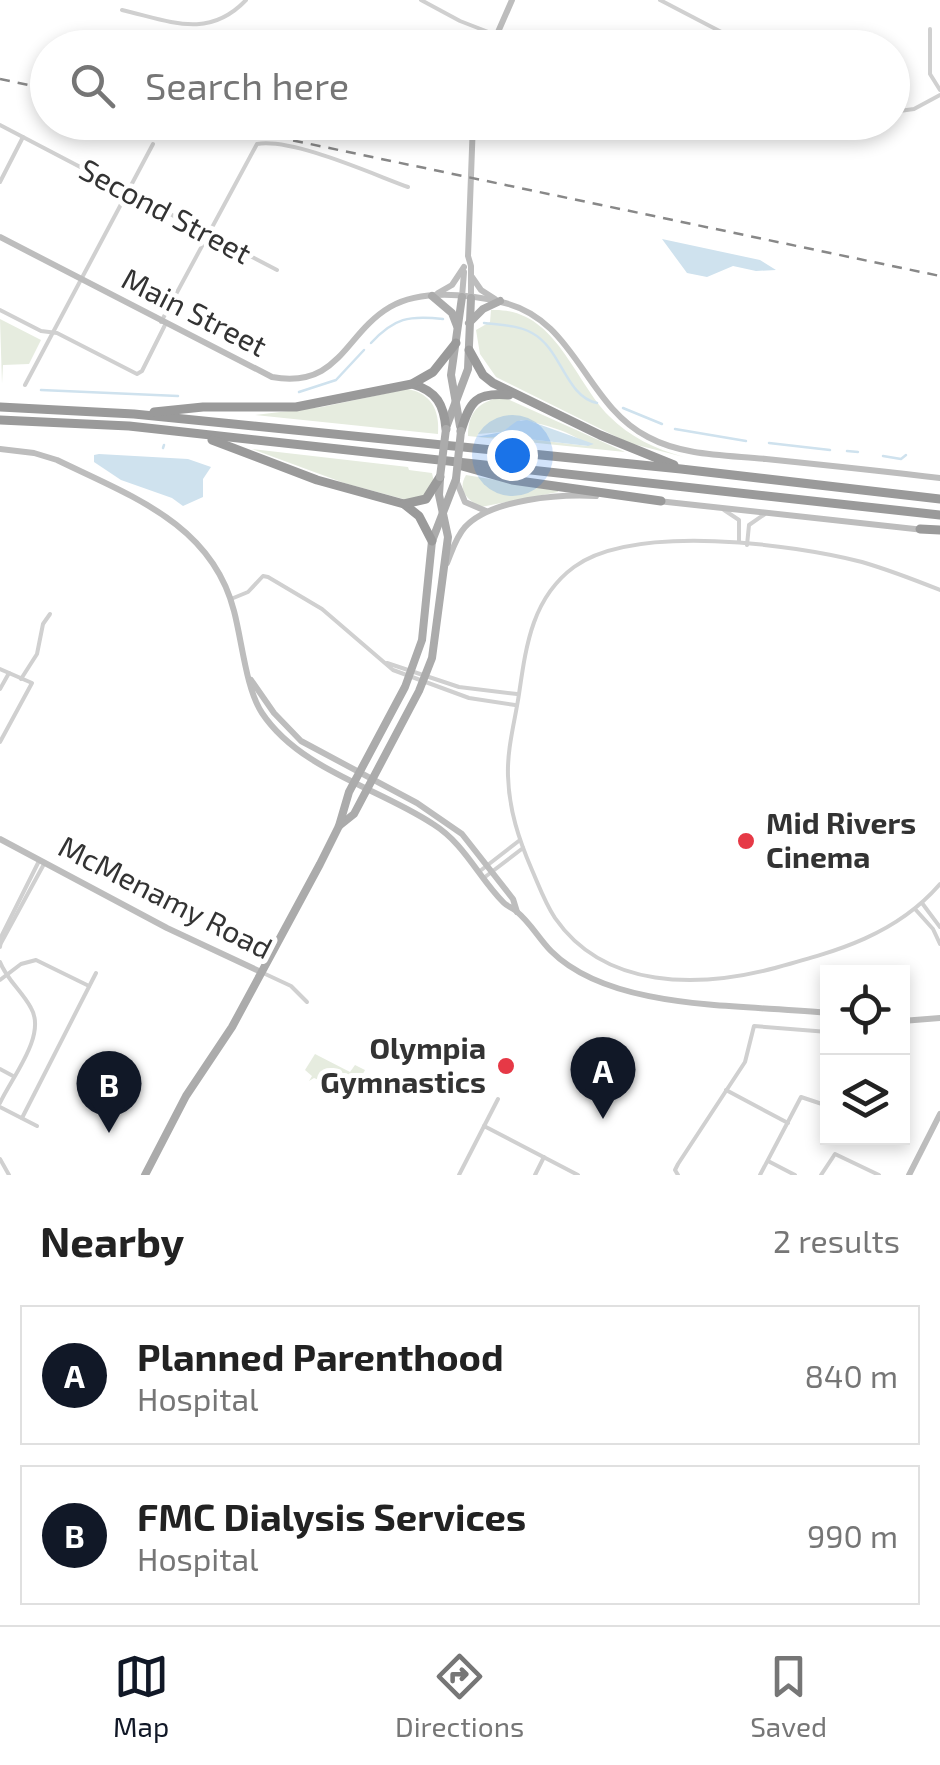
<!DOCTYPE html>
<html lang="en">
<head>
<meta charset="utf-8">
<style>
	body { margin:0; font-family:"Exo 2",sans-serif; background:#f2f2f2; color:#222 }
	.controls { position:absolute; right:30px; bottom:30px; display:grid; overflow:hidden; border-radius:0px; box-shadow:0 5px 15px #0003 }
	.controls button { width:90px; height:90px; display:grid; place-items:center; padding:0; border:0; border-bottom:2px solid #e0e0e0; background:#fff; color:#222; font:50px sans-serif }
	.you { position:absolute; left:512px; top:455px; width:35px; height:35px; margin:-25px; border:8px solid #fff; border-radius:50%; background:#1a73e8; box-shadow:0 0 0 15px #1a73e833 }
	.badge { display:grid; place-items:center; width:65px; height:65px; border-radius:50%; background:#111827; color:#fff; font-size:32px; font-weight:700 }
	.pin { position:absolute; translate:-50% -82px; filter:drop-shadow(0 2px 5px #0008) }
	.pin::after { content:''; position:absolute; top:52px; width:35px; height:30px; background:inherit; clip-path:polygon(0 0,100% 0,50% 100%) }
	.list { margin:0; padding:0; list-style:none }
	h2 { display:flex; justify-content:space-between; align-items:center; height:130px; margin:0; padding:0 40px; font-size:42px }
	h2 small { font-size:32px; font-weight:400; color:#767676 }
	.list li { display:grid; grid-template-columns:65px 1fr auto; gap:30px; align-items:center; box-sizing:border-box; height:140px; margin:0 20px 20px; padding:0 20px; border:2px solid #e0e0e0; border-radius:0px }
	.list b { display:block; font-size:38px; white-space:nowrap }
	.list p { margin:0; font-size:32px; white-space:nowrap; color:#767676 }
	.list em { font-size:32px; font-style:normal; color:#767676 }
	.icon { flex:none; width:55px; height:55px; fill:none; stroke:currentColor; stroke-width:2; stroke-linecap:round; stroke-linejoin:round }
	.map { position:relative; flex:none; width:940px; height:1175px; overflow:hidden }
	.search { position:absolute; background:#fff; box-shadow:0 5px 15px #0003; left:30px; right:30px; top:30px; height:110px; display:flex; align-items:center; gap:25px; box-sizing:border-box; padding:0 35px; border-radius:55px; color:#767676; font-size:38px }
	.sheet { height:450px; background:#fff }
	nav { display:flex; justify-content:space-around; align-items:center; box-sizing:border-box; height:140px; border-top:2px solid #e0e0e0; background:#fff; font-size:28px; color:#767676 }
	nav a { display:grid; justify-items:center; gap:5px }
	nav .on { color:#111827 }
	.map>svg:first-child { display:block }
	.green { fill:#e6ecdf; fill-rule:evenodd }
	.water { fill:#cfe2ee }
	.lines { fill:none; stroke-linecap:round; stroke-linejoin:round }
	.stream { stroke:#cfe2ee; stroke-width:2.5 }
	.street { stroke:#d0d0d0; stroke-width:4 }
	.secondary { stroke:#bdbdbd; stroke-width:6 }
	.primary { stroke:#ababab; stroke-width:8 }
	.highway { stroke:#9a9a9a; stroke-width:9 }
	.rail { stroke:#888; stroke-width:2.5; stroke-dasharray:10 8; stroke-linecap:butt }
	.primary-bridge { stroke:#ababab; stroke-width:8 }
	.poi-dot { fill:#e63946; stroke:#fff; stroke-width:4 }
	.labels { text-anchor:middle; stroke-width:10; stroke-linejoin:round; paint-order:stroke }
	.street-label { font-size:30px; fill:#333; stroke:#fff }
	.poi-label { font-size:30px; font-weight:bold; fill:#333; stroke:#fff; text-anchor:start }
</style>
</head>
<body>
<div class="map">
<svg width="940" height="1175" viewBox="0 0 940 1175">
	<rect width="100%" height="100%" fill="#fff"/>
	<g class="green">
		<path d="M 491,310 C 555,307 572,378 609,416 C 630,437 655,449 684,457 L 629,443 L 496,377 L 480,354 L 476,330 L 490,322 Z"/>
		<polygon points="0,319 41,340 29,364 3,365 2,384"/>
		<path d="M 407,389 C 431,393 440,410 438,434 L 255,415 L 322,407 Z"/>
		<path d="M 503,397 L 625,452 L 468,436 C 468,412 479,401 503,397 ZM 521,420 C 543,424 572,431 588,446 L 511,437 L 477,437 L 478,434 L 502,432 Z"/>
		<polygon points="252,449 408,467 409,470 432,473 434,482 423,496 407,500 344,483"/>
		<path d="M 466,475 L 558,490 L 558,492 L 481,507 C 467,500 457,490 466,475 Z"/>
		<polygon points="315,1054 350,1072 355,1065 365,1070 352,1094 314,1078 309,1081 312,1076 305,1070"/>
	</g>
	<g class="water">
		<polygon points="662,239 760,260 776,270 756,271 733,266 707,277 687,273"/>
		<polygon points="527,420 594,444 588,446 511,437 476,437 502,432 517,421"/>
		<polygon points="99,454 188,459 211,467 203,479 203,497 183,506 172,498 121,480 94,462 94,455"/>
	</g>
	<g class="lines">
		<g class="stream">
			<path d="M 484,323 C 500,325 518,325 532,333 C 562,349 565,396 597,403"/>
			<path d="M 371,343 C 394,318 409,315 443,319"/>
			<polyline points="41,390 178,396"/>
			<polyline points="299,392 336,380 364,350"/>
			<polyline points="623,408 662,424"/>
			<polyline points="675,429 746,441"/>
			<polyline points="769,443 830,450"/>
			<polyline points="163,448 164,445"/>
			<polyline points="847,451 858,452"/>
			<polyline points="883,456 901,459 906,455"/>
		</g>
		<g class="street">
			<polyline points="421,0 460,21 496,35"/>
			<polyline points="660,0 752,48"/>
			<path d="M 122,10 C 170,21 208,40 246,0"/>
			<polyline points="930,29 930,74 940,90"/>
			<polyline points="892,112 914,109 940,95"/>
			<polyline points="0,125 277,270"/>
			<polyline points="0,182 23,137"/>
			<polyline points="0,310 41,331 57,333 137,374 142,371 165,325"/>
			<path d="M 161,322 L 257,144 C 293,138 372,174 408,187"/>
			<polyline points="25,385 153,144"/>
			<polyline points="724,510 739,520 739,542"/>
			<polyline points="747,545 749,525 765,514"/>
			<path d="M 940,590 C 915,580 889,570 862,562 C 792,544 635,523 574,567 C 532,598 526,646 519,694 C 515,721 507,748 508,776 C 509,810 519,840 532,870 C 539,886 545,903 555,918 C 605,990 699,988 775,968 C 837,951 896,935 940,884"/>
			<polyline points="231,599 248,592 263,576 268,577 322,609 393,670 469,698 515,705"/>
			<polyline points="387,663 459,687 517,694"/>
			<polyline points="0,669 32,683 0,742"/>
			<polyline points="21,679 37,654 43,624 50,614"/>
			<polyline points="0,689 9,673"/>
			<polyline points="480,871 520,840"/>
			<polyline points="485,877 523,848"/>
			<polyline points="922,903 940,927"/>
			<polyline points="915,909 933,929 940,944"/>
			<polyline points="1,943 44,864"/>
			<polyline points="0,947 2,935 39,861"/>
			<path d="M 0,962 C 7,980 22,991 31,1008 C 47,1035 12,1077 0,1103"/>
			<polyline points="261,972 291,986 307,1002"/>
			<polyline points="0,980 21,964 36,960 89,986"/>
			<polyline points="0,1069 13,1076"/>
			<polyline points="726,1090 788,1123"/>
			<polyline points="0,1107 37,1126"/>
			<polyline points="22,1118 96,973"/>
			<polyline points="484,1126 578,1175"/>
			<polyline points="0,1159 9,1175"/>
			<polyline points="768,1161 795,1175"/>
			<polyline points="459,1175 498,1099"/>
			<polyline points="535,1175 544,1157"/>
			<polyline points="678,1175 675,1170 678,1164 745,1062 754,1026 828,1032"/>
			<polyline points="760,1175 801,1097 828,1106"/>
			<polyline points="821,1175 835,1154 879,1175"/>
		</g>
		<g class="secondary">
			<polyline points="491,48 512,0"/>
			<path d="M 0,237 L 272,377 C 340,389 344,334 390,307 C 421,289 467,294 501,302 C 576,318 584,404 648,437 C 683,456 727,455 766,459 C 824,465 882,471 940,478"/>
			<polyline points="472,277 481,290 495,299"/>
			<polyline points="438,293 452,285 464,267"/>
			<polyline points="462,297 464,272"/>
			<polyline points="471,298 471,266 468,256 473,122"/>
			<path d="M 0,449 L 34,453 L 57,460 C 131,496 212,524 234,611 C 242,641 246,689 262,713 C 300,770 379,788 433,824 C 465,844 478,877 504,903 C 508,907 512,907 516,911 C 530,922 539,939 551,951 C 612,1012 745,1004 828,1013"/>
			<polyline points="456,480 465,502 486,511"/>
			<polyline points="658,501 924,530"/>
			<path d="M 447,563 C 452,551 456,537 465,527 C 491,499 560,494 596,496"/>
			<polyline points="251,680 274,713 301,741 417,803 462,834 513,899 517,912"/>
			<polyline points="0,839 167,928 261,972"/>
			<polyline points="902,1021 940,1018"/>
			<polyline points="909,1175 940,1114"/>
		</g>
		<g class="primary">
			<polyline points="432,296 452,313 457,326"/>
			<polyline points="469,323 483,309 500,301"/>
			<polyline points="447,425 468,369 471,298"/>
			<polyline points="460,426 451,375 462,297"/>
			<polyline points="339,826 354,814 419,691 432,658 448,537 439,495 440,479"/>
			<polyline points="145,1175 186,1096 232,1027 320,864 339,826 349,792 405,687 422,640 432,541 456,479"/>
		</g>
		<g class="highway">
			<polyline points="469,350 483,375 493,383 600,435 674,465"/>
			<path d="M 412,384 C 437,391 444,405 446,429"/>
			<polyline points="0,407 134,414 681,469 940,499"/>
			<polyline points="154,412 203,407 296,407 412,384 433,372 456,343"/>
			<polyline points="0,420 129,426 940,515"/>
			<path d="M 461,431 C 470,401 476,392 509,395"/>
			<polyline points="212,440 317,480 404,504 419,516 432,541"/>
			<polyline points="462,466 512,480 661,501"/>
			<polyline points="404,504 426,499 440,477"/>
			<polyline points="920,529 940,530"/>
		</g>
		<g class="rail">
			<polyline points="0,79 48,89"/>
			<polyline points="205,122 940,276"/>
		</g>
		<g class="primary-bridge">
			<polyline points="440,477 446,429"/>
			<polyline points="456,479 461,431"/>
		</g>
	</g>
	<g class="poi-dot">
		<circle cx="746" cy="841" r="10"/>
		<circle cx="506" cy="1066" r="10"/>
	</g>
	<g class="labels">
		<g class="street-label">
			<text transform="translate(165 212) rotate(28)" y="10">Second Street</text>
			<text transform="translate(194 313) rotate(27)" y="10">Main Street</text>
			<text transform="translate(165 898) rotate(27)" y="10">McMenamy Road</text>
		</g>
		<g class="poi-label">
			<text x="766" y="834">Mid Rivers<tspan x="766" dy="34">Cinema</tspan></text>
			<text x="486" y="1059" text-anchor="end">Olympia<tspan x="486" dy="34">Gymnastics</tspan></text>
		</g>
	</g>
</svg>
<div class="controls">
<button><svg class="icon" aria-label="locate" viewBox="0 0 24 24"><circle cx="12" cy="12" r="6"/><path d="M12 2v4M12 18v4M2 12h4M18 12h4"/></svg></button>
<button><svg class="icon" aria-label="layers" viewBox="0 0 24 24"><path d="M12 4l9 5-9 5-9-5zM3 14l9 5 9-5"/></svg></button>
</div>
<div class="you"></div>
<div class="pin badge" style="left:603px;top:1119px">A</div>
<div class="pin badge" style="left:109px;top:1133px">B</div>
<div class="search"><svg class="icon" aria-label="search" viewBox="0 0 24 24"><circle cx="10" cy="10" r="6"/><path d="M15 15l6 6"/></svg>Search here</div>
</div>
<section class="sheet">
<h2>Nearby<small>2 results</small></h2>
<ul class="list">
<li><span class="badge">A</span><div><b>Planned Parenthood</b><p>Hospital</p></div><em>840 m</em></li>
<li><span class="badge">B</span><div><b>FMC Dialysis Services</b><p>Hospital</p></div><em>990 m</em></li>
</ul>
</section>
<nav>
<a class="on"><svg class="icon" aria-label="map" viewBox="0 0 24 24"><path d="M3 6l6-2 6 2 6-2v14l-6 2-6-2-6 2zM9 4v14M15 6v14"/></svg>Map</a>
<a><svg class="icon" aria-label="directions" viewBox="0 0 24 24"><path d="M12 3l9 9-9 9-9-9zM9 14v-3h6M13 9l2 2-2 2"/></svg>Directions</a>
<a><svg class="icon" aria-label="saved" viewBox="0 0 24 24"><path d="M7 4h10v16l-5-4-5 4z"/></svg>Saved</a>
</nav>
</body>
</html>
